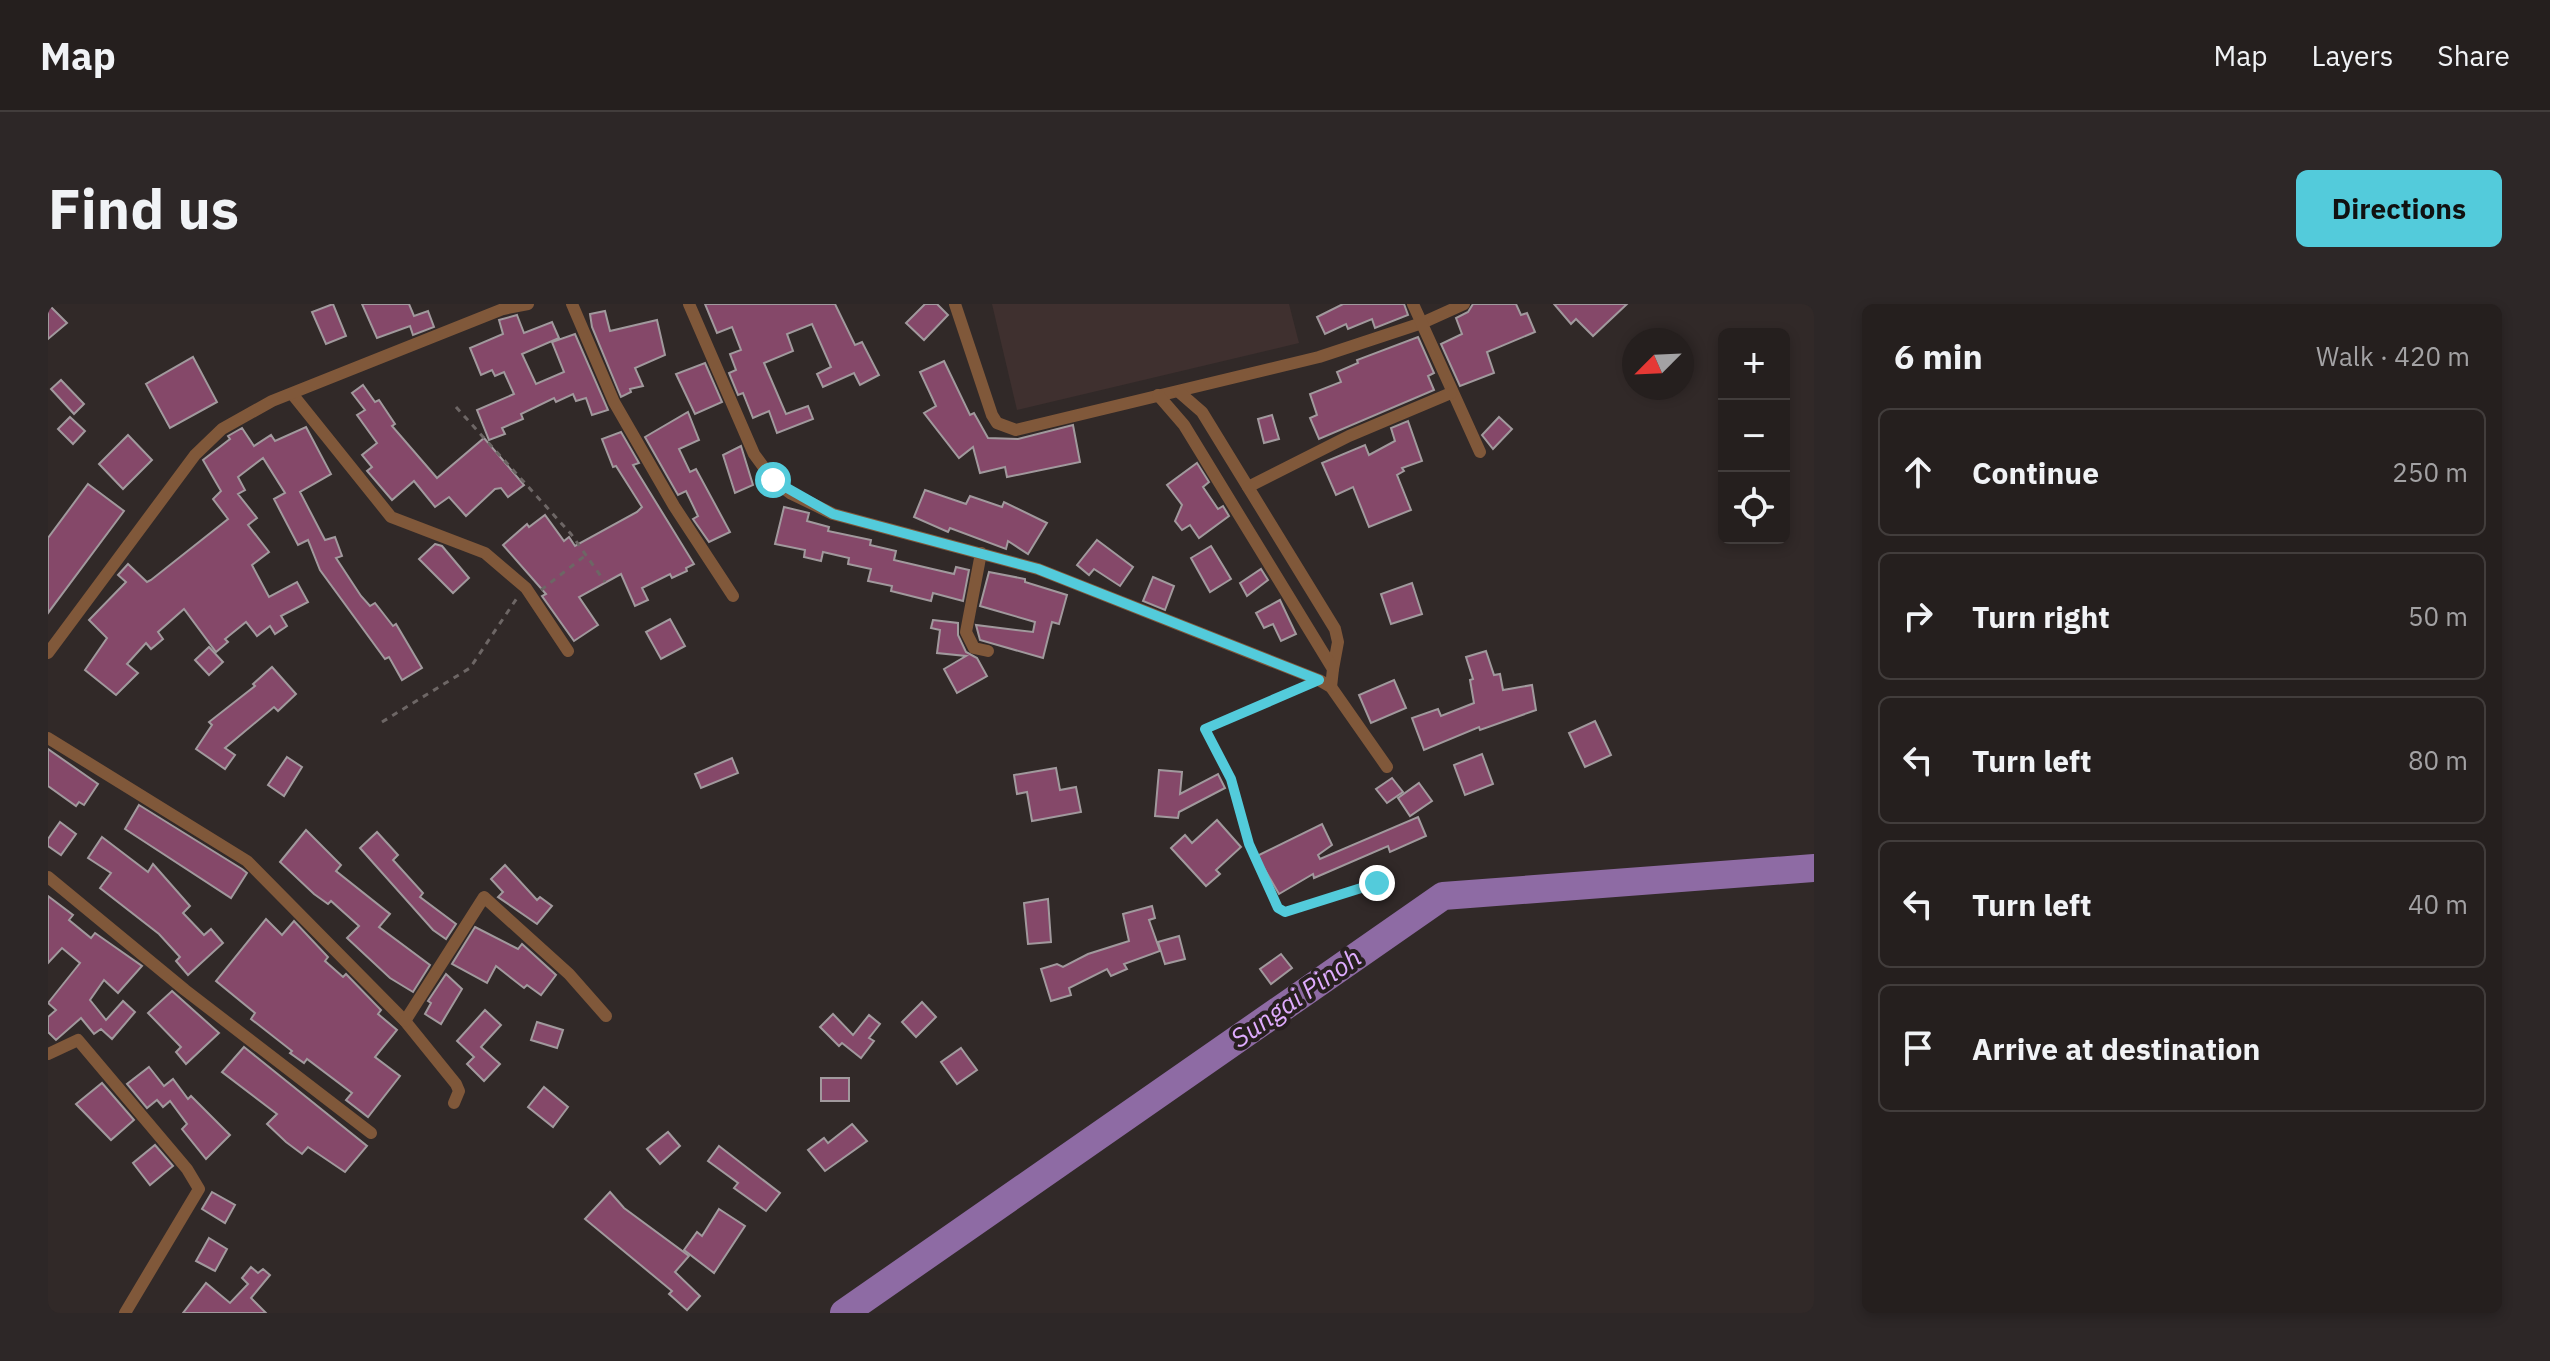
<!DOCTYPE html>
<html lang="en">
<head>
<meta charset="utf-8">
<style>
	body { margin:0; font-family:"IBM Plex Sans",sans-serif; background:#2d2727; color:#f1f3f6 }
	.controls { position:absolute; right:24px; top:24px; display:grid; overflow:hidden; border-radius:12px; box-shadow:0 4px 12px #0003 }
	.controls button { width:72px; height:72px; display:grid; place-items:center; padding:0; border:0; border-bottom:2px solid #423d3c; background:#251f1e; color:#f1f3f6; font:40px sans-serif }
	.compass { position:absolute; left:1574px; top:24px; width:72px; height:72px; border-radius:50%; background:#251f1e; box-shadow:0 4px 12px #0003; rotate:246deg }
	.stop { position:absolute; width:24px; height:24px; margin:-18px; border:6px solid #53cbdb; border-radius:50%; background:#fff }
	.stop.end { background:#53cbdb; border-color:#fff; box-shadow:0 2px 8px #0008 }
	.list { margin:0; padding:0; list-style:none }
	h2 { display:flex; justify-content:space-between; align-items:center; height:104px; margin:0; padding:0 32px; font-size:34px }
	h2 small { font-size:26px; font-weight:400; color:#a3a2a4 }
	.list li { display:grid; grid-template-columns:52px 1fr auto; gap:24px; align-items:center; box-sizing:border-box; height:128px; margin:0 16px 16px; padding:0 16px; border:2px solid #423d3c; border-radius:12px }
	.list b { display:block; font-size:30px; white-space:nowrap }
	.list em { font-size:26px; font-style:normal; color:#a3a2a4 }
	.icon { flex:none; width:44px; height:44px; fill:none; stroke:currentColor; stroke-width:2; stroke-linecap:round; stroke-linejoin:round }
	.map { position:relative; flex:none; width:1766px; height:1009px; overflow:hidden; border-radius:12px }
	header { display:flex; align-items:center; gap:48px; box-sizing:border-box; height:112px; padding:0 40px; background:#251f1e; border-bottom:2px solid #423d3c }
	header strong { font-size:38px }
	nav { display:flex; gap:44px; margin-inline-start:auto; font-size:28px }
	.intro { display:flex; align-items:center; justify-content:space-between; box-sizing:border-box; height:192px; padding:0 48px }
	h1 { margin:0; font-size:56px }
	.button { padding:20px 36px; border-radius:12px; background:#53cbdb; color:#111; font-size:28px; font-weight:700 }
	main { display:flex; gap:48px; padding:0 48px }
	aside { flex:1; background:#251f1e; border-radius:12px; box-shadow:0 4px 12px #0003 }
	.map>svg:first-child { display:block }
	.built { fill:#3f302f }
	.lines { fill:none; stroke-linecap:round; stroke-linejoin:round }
	.river { stroke:#8e6ba4; stroke-width:28 }
	.building { fill:#854869; stroke:#a1999d; stroke-width:2 }
	.path { stroke:#6d6665; stroke-width:3; stroke-dasharray:6 6; stroke-linecap:butt }
	.minor { stroke:#80583a; stroke-width:12 }
	.route { stroke:#53cbdb; stroke-width:10 }
	.labels { text-anchor:middle; stroke-width:8; stroke-linejoin:round; paint-order:stroke }
	.water-label { font-size:26px; font-style:italic; fill:#dfacfe; stroke:#271f1f }
</style>
</head>
<body>
<header>
<strong>Map</strong>
<nav><a>Map</a><a>Layers</a><a>Share</a></nav>
</header>
<div class="intro"><h1>Find us</h1><a class="button">Directions</a></div>
<main>
<div class="map">
<svg width="1766" height="1009" viewBox="0 0 1766 1009">
	<rect width="100%" height="100%" fill="#312928"/>
	<polygon class="built" points="944,0 1241,0 1251,39 969,106"/>
	<g class="lines">
		<polyline class="river" points="796,1009 1395,592 1766,564"/>
	</g>
	<g class="building">
		<polygon points="0,0 19,19 0,35"/>
		<polygon points="285,0 298,32 278,40 264,8"/>
		<polygon points="314,0 361,0 366,12 380,7 386,23 365,31 362,22 329,34"/>
		<polygon points="657,0 787,0 807,41 814,38 831,71 812,81 806,69 775,83 769,70 783,63 764,20 739,30 745,47 716,59 738,110 760,102 765,115 729,129 721,107 705,114 695,89 690,91 681,69 688,66 682,50 693,46 684,23 669,29"/>
		<polygon points="877,0 889,0 900,11 876,36 858,19"/>
		<polygon points="1295,0 1356,0 1360,11 1327,24 1324,15 1300,25 1298,20 1277,30 1269,13"/>
		<polygon points="1425,0 1468,0 1473,11 1479,9 1487,28 1439,48 1446,69 1412,82 1393,40 1414,30 1408,14 1420,8"/>
		<polygon points="1506,0 1579,0 1545,32 1528,15 1523,20"/>
		<polygon points="557,7 562,27 609,16 617,51 587,64 595,82 582,85 583,88 573,93 544,23 542,10"/>
		<polygon points="469,11 476,29 504,18 511,34 474,50 488,80 516,68 504,38 527,30 560,106 544,111 538,94 528,97 525,90 508,98 506,94 473,110 475,115 454,124 457,130 441,136 429,106 466,90 456,68 447,72 444,66 433,71 422,44 455,30 451,16"/>
		<polygon points="1370,33 1386,69 1380,72 1386,86 1271,135 1262,114 1269,111 1262,90 1293,78 1289,68 1310,59 1309,56"/>
		<polygon points="145,53 169,98 122,124 98,80"/>
		<polygon points="896,57 922,111 926,109 940,134 970,135 1025,121 1032,158 959,173 957,163 932,169 925,143 911,154 876,109 888,102 872,68"/>
		<polygon points="657,59 674,98 647,110 628,70"/>
		<polygon points="13,76 36,100 26,110 3,85"/>
		<polygon points="315,81 327,98 331,96 347,120 344,122 389,174 436,134 476,181 460,193 453,184 447,185 418,212 401,193 387,203 366,177 344,196 319,167 324,163 314,151 329,139 309,111 317,106 304,89"/>
		<polygon points="640,108 651,136 631,145 642,168 648,165 682,228 661,238 645,215 650,212 638,187 630,191 597,133"/>
		<polygon points="1224,111 1231,135 1216,139 1210,115"/>
		<polygon points="22,113 37,127 25,140 10,125"/>
		<polygon points="1451,113 1464,125 1445,145 1434,131"/>
		<polygon points="1360,117 1374,157 1354,164 1356,167 1349,171 1363,206 1321,223 1305,183 1288,191 1274,159 1317,141 1321,151 1347,137 1343,124"/>
		<polygon points="258,123 283,170 252,188 277,236 287,233 294,252 288,254 313,292 322,302 327,299 345,322 348,320 374,364 354,376 341,353 337,355 272,266 260,236 250,241 226,195 237,189 215,154 190,173 197,186 190,190 209,214 200,221 221,248 204,261 221,293 249,278 260,298 233,312 239,322 227,330 222,322 209,332 198,318 177,335 180,338 168,348 136,305 110,328 115,335 103,345 98,339 79,360 90,369 68,391 37,366 59,334 41,316 78,278 70,271 80,260 99,278 103,276 180,215 165,195 173,187 155,156 182,135 180,132 194,124 206,142 223,131 227,137"/>
		<polygon points="573,128 591,159 585,161 646,260 638,264 639,267 624,274 622,270 594,284 600,296 587,302 573,270 531,293 550,321 526,337 494,292 498,290 455,241 479,220 481,223 497,211 516,237 521,233 527,242 589,208 594,203 568,162 565,163 554,135"/>
		<polygon points="80,131 104,156 75,185 51,160"/>
		<polygon points="693,142 705,181 687,189 675,151"/>
		<polygon points="1149,159 1161,178 1155,183 1170,205 1175,202 1181,212 1151,234 1142,221 1134,226 1127,217 1134,201 1119,181"/>
		<polygon points="40,180 76,207 0,309 0,234"/>
		<polygon points="877,186 918,200 922,192 954,203 956,198 999,219 980,250 960,237 958,245 902,224 900,228 866,213"/>
		<polygon points="736,203 761,209 759,217 781,223 780,227 823,236 822,241 848,247 846,256 906,270 908,263 921,266 915,297 885,289 883,297 843,287 844,282 820,277 823,265 800,260 801,254 775,248 773,257 756,253 757,246 727,240"/>
		<polygon points="1049,236 1085,263 1072,282 1046,265 1041,271 1029,261"/>
		<polygon points="387,240 394,242 421,274 405,289 371,255"/>
		<polygon points="1163,242 1183,275 1162,288 1143,254"/>
		<polygon points="1213,265 1220,276 1199,292 1192,279"/>
		<polygon points="941,268 977,275 977,278 1019,291 1011,320 1004,318 995,354 932,336 928,321 985,328 987,318 932,302"/>
		<polygon points="1105,273 1126,282 1117,306 1095,297"/>
		<polygon points="1364,279 1374,310 1343,320 1333,290"/>
		<polygon points="1232,296 1248,330 1233,337 1225,320 1216,324 1208,309"/>
		<polygon points="622,315 637,342 613,355 598,328"/>
		<polygon points="885,316 910,319 910,331 918,348 929,354 939,372 909,389 896,365 918,352 889,349 892,326 883,324"/>
		<polygon points="161,343 175,358 161,371 147,356"/>
		<polygon points="1438,347 1446,371 1452,370 1455,386 1484,381 1488,406 1432,426 1431,423 1376,446 1364,414 1390,405 1393,412 1426,399 1422,376 1425,375 1418,353"/>
		<polygon points="224,363 248,390 230,407 226,403 177,444 187,451 177,465 148,445 164,421 161,418 207,382 205,380"/>
		<polygon points="1346,376 1358,404 1323,419 1311,391"/>
		<polygon points="1547,417 1563,451 1537,463 1521,429"/>
		<polygon points="0,445 50,480 36,501 31,498 28,502 0,482"/>
		<polygon points="1434,450 1445,480 1417,491 1406,461"/>
		<polygon points="239,453 254,463 236,492 220,481"/>
		<polygon points="684,454 690,469 653,484 647,470"/>
		<polygon points="1008,464 1012,486 1028,483 1033,508 984,517 979,488 969,490 966,471"/>
		<polygon points="1111,466 1134,468 1132,490 1170,470 1177,484 1131,508 1130,514 1107,512"/>
		<polygon points="1344,474 1355,488 1339,499 1328,485"/>
		<polygon points="1371,479 1384,497 1362,512 1350,494"/>
		<polygon points="91,501 194,565 199,569 183,594 77,525"/>
		<polygon points="1370,513 1378,532 1342,548 1340,542 1266,574 1265,570 1231,590 1209,552 1274,520 1284,541 1270,551 1272,555"/>
		<polygon points="1169,516 1193,543 1168,566 1172,570 1158,582 1123,544 1137,531 1144,539"/>
		<polygon points="12,518 28,530 13,551 0,542 0,535"/>
		<polygon points="258,526 293,561 288,567 342,610 331,623 382,661 365,688 342,674 299,634 311,622 283,597 280,600 266,590 232,558"/>
		<polygon points="329,528 350,551 345,556 375,589 372,593 408,620 398,635 385,626 312,544"/>
		<polygon points="54,533 100,568 105,560 142,602 135,609 156,631 163,625 175,639 140,671 128,657 132,653 111,630 52,584 63,569 40,554"/>
		<polygon points="457,561 489,596 492,593 504,602 489,620 450,593 455,588 443,575"/>
		<polygon points="0,592 25,611 21,616 43,634 47,629 94,662 70,689 56,676 42,696 58,716 75,697 87,708 64,735 53,725 46,730 33,714 8,736 0,728 0,713 8,706 0,699 32,659 14,644 0,659"/>
		<polygon points="1000,595 1003,638 980,640 976,599"/>
		<polygon points="1104,602 1107,614 1101,616 1112,647 1076,660 1079,665 1063,672 1059,665 1021,684 1023,691 1003,697 993,665 1009,660 1015,663 1040,650 1081,637 1075,610"/>
		<polygon points="218,615 234,631 246,617 280,653 277,657 295,673 298,670 333,706 330,710 349,726 327,753 352,772 320,813 298,796 304,789 259,755 256,759 242,749 244,747 203,715 207,709 168,677"/>
		<polygon points="427,623 470,645 474,640 508,671 493,691 479,681 476,684 448,662 439,679 404,660"/>
		<polygon points="1131,632 1137,655 1117,660 1110,638"/>
		<polygon points="1233,650 1244,664 1223,680 1212,665"/>
		<polygon points="398,670 414,685 393,720 377,710 383,699 380,697"/>
		<polygon points="124,687 171,729 138,760 128,748 133,743 100,709"/>
		<polygon points="874,698 888,713 868,733 854,718"/>
		<polygon points="437,706 453,721 433,743 452,760 436,777 419,760 426,753 409,737"/>
		<polygon points="785,710 805,731 821,711 832,720 821,734 826,737 813,754 794,739 791,742 772,723"/>
		<polygon points="489,718 515,726 509,744 483,736"/>
		<polygon points="196,743 319,842 297,868 260,843 254,850 238,838 219,820 229,810 174,768"/>
		<polygon points="913,744 929,766 909,780 893,758"/>
		<polygon points="101,763 116,782 125,775 140,795 143,792 182,831 158,855 134,825 139,820 122,797 115,803 109,796 99,804 79,780"/>
		<rect x="773" y="774" width="28" height="23"/>
		<polygon points="54,779 86,816 63,836 28,800"/>
		<polygon points="496,783 520,803 505,823 480,803"/>
		<polygon points="804,820 819,837 777,867 760,846 776,834 780,839"/>
		<polygon points="620,828 632,842 612,860 599,845"/>
		<polygon points="107,841 125,862 102,881 85,859"/>
		<polygon points="671,842 732,889 718,907 686,884 690,879 660,857"/>
		<polygon points="164,888 187,901 177,919 154,905"/>
		<polygon points="562,888 576,904 641,952 627,968 652,992 639,1006 621,990 624,987 537,915"/>
		<polygon points="671,905 697,922 666,969 636,946 649,928 654,932"/>
		<polygon points="161,934 179,945 167,967 148,957"/>
		<polygon points="203,963 210,969 215,965 222,971 203,994 218,1009 135,1009 158,979 182,999 200,980 194,974"/>
	</g>
	<g class="lines">
		<g class="path">
			<polyline points="408,103 523,230 557,278"/>
			<polyline points="493,286 538,251"/>
			<polyline points="1252,384 1157,425 1183,475 1201,540 1230,604 1237,608 1329,579 1326,561"/>
			<polyline points="334,418 422,364 469,294"/>
		</g>
		<g class="minor">
			<polyline points="524,0 566,98 626,202 685,292"/>
			<polyline points="641,0 706,150 725,176 742,189 785,210 990,265 1271,376 1283,383 1339,463"/>
			<polyline points="907,0 944,111 949,119 968,126 1271,53 1374,19 1416,0"/>
			<polyline points="1365,0 1432,148"/>
			<polyline points="1131,88 1154,108 1287,325 1290,338 1285,365"/>
			<polyline points="245,91 343,213 437,249 478,284 520,347"/>
			<polyline points="1110,91 1136,121 1285,365 1283,383"/>
			<polyline points="1200,183 1301,132 1403,89"/>
			<polyline points="933,249 918,328 926,344 940,347"/>
			<polyline points="0,349 147,151 174,125 224,97 455,5 480,0"/>
			<polyline points="0,434 199,557 357,717 408,780 411,787 406,799"/>
			<polyline points="0,573 137,686 323,829"/>
			<polyline points="357,717 436,593 521,670 558,712"/>
			<polyline points="0,750 30,736 139,865 151,885 77,1009"/>
		</g>
	</g>
	<g class="lines">
		<polyline class="route" points="725,176 785,210 990,265 1271,376 1157,425 1183,475 1201,540 1230,604 1237,608 1329,579"/>
	</g>
	<g class="labels">
		<g class="water-label">
			<text transform="translate(1248 694) rotate(-35)" y="9">Sungai Pinoh</text>
		</g>
	</g>
</svg>
<div class="controls">
<button>+</button>
<button>−</button>
<button><svg class="icon" aria-label="locate" viewBox="0 0 24 24"><circle cx="12" cy="12" r="6"/><path d="M12 2v4M12 18v4M2 12h4M18 12h4"/></svg></button>
</div>
<svg class="compass" viewBox="-18 -18 36 36"><path d="M0-13l5 13h-10z" fill="#e53935"/><path d="M0 13l5-13h-10z" fill="#a3a2a4"/></svg>
<div class="stop" style="left:725px;top:176px"></div>
<div class="stop end" style="left:1329px;top:579px"></div>
</div>
<aside>
<h2>6 min<small>Walk · 420 m</small></h2>
<ul class="list">
<li><svg class="icon" aria-label="ahead" viewBox="0 0 24 24"><path d="M12 20V5M6 11l6-6 6 6"/></svg><div><b>Continue</b></div><em>250 m</em></li>
<li><svg class="icon" aria-label="right" viewBox="0 0 24 24"><path d="M7 20v-9h11M14 6l5 5-5 5"/></svg><div><b>Turn right</b></div><em>50 m</em></li>
<li><svg class="icon" aria-label="left" viewBox="0 0 24 24"><path d="M17 20v-9H6M10 6l-5 5 5 5"/></svg><div><b>Turn left</b></div><em>80 m</em></li>
<li><svg class="icon" aria-label="left" viewBox="0 0 24 24"><path d="M17 20v-9H6M10 6l-5 5 5 5"/></svg><div><b>Turn left</b></div><em>40 m</em></li>
<li><svg class="icon" aria-label="arrive" viewBox="0 0 24 24"><path d="M6 21V4h12l-3 4 3 4H6"/></svg><div><b>Arrive at destination</b></div></li>
</ul>
</aside>
</main>
</body>
</html>
